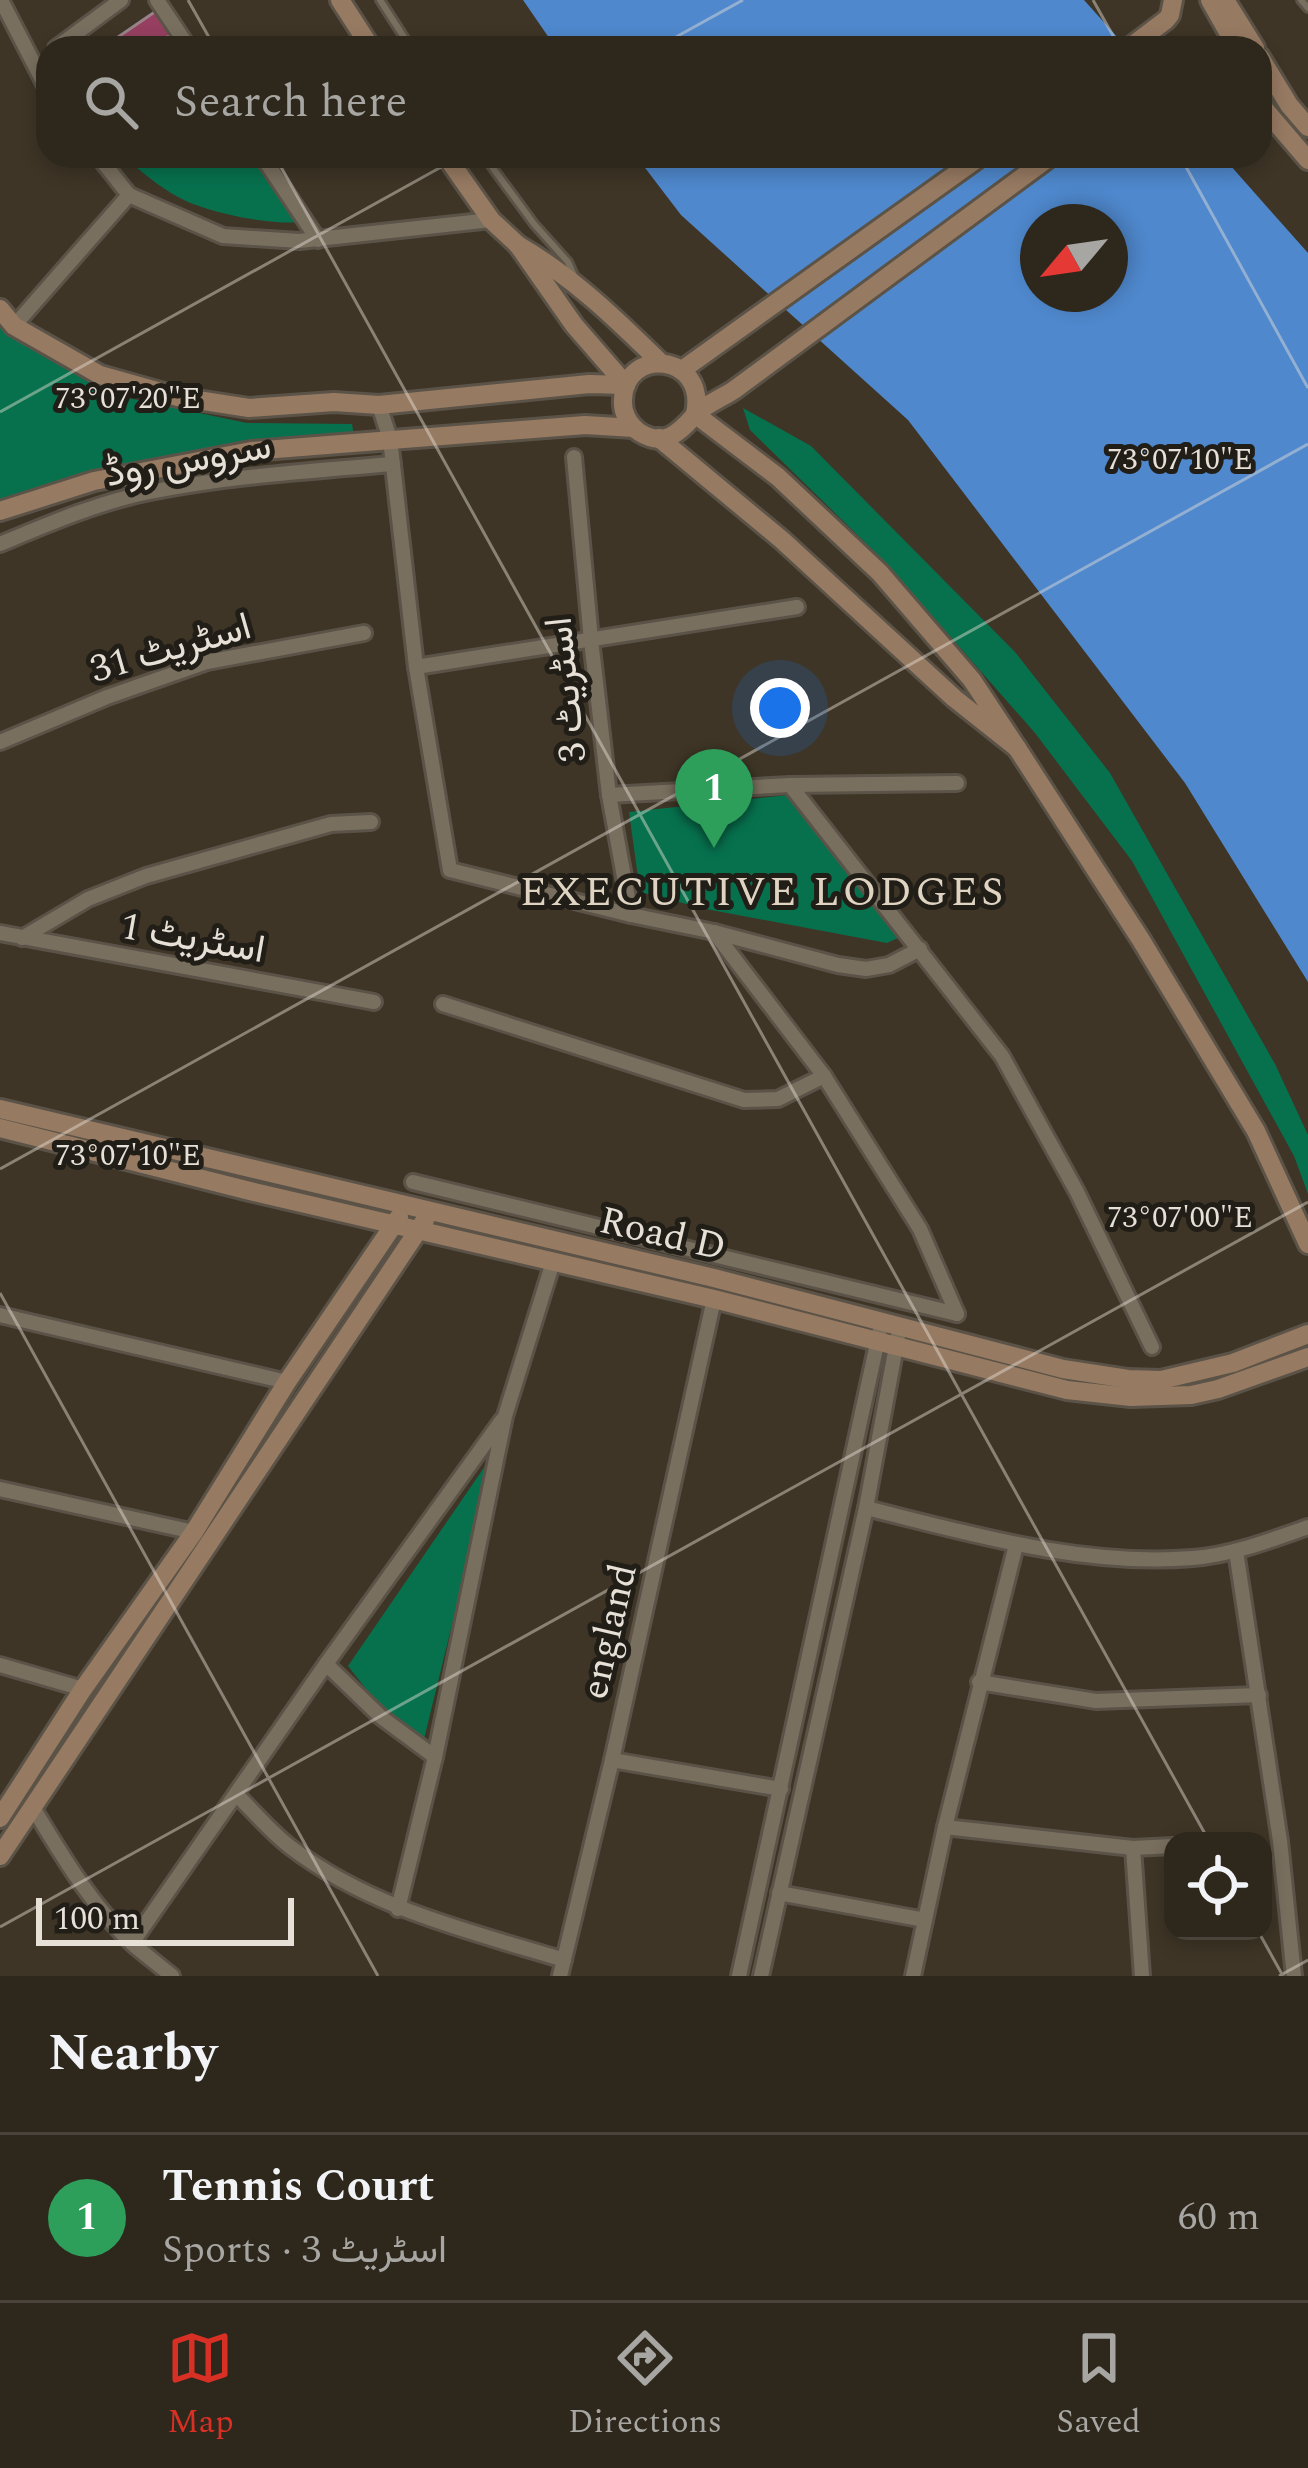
<!DOCTYPE html>
<html lang="en">
<head>
<meta charset="utf-8">
<style>
	body { margin:0; font-family:Spectral,Vazirmatn,serif; background:#363025; color:#f1f3f6 }
	.controls { position:absolute; right:36px; bottom:36px; display:grid; overflow:hidden; border-radius:24px; box-shadow:0 6px 18px #0003 }
	.controls button { width:108px; height:108px; display:grid; place-items:center; padding:0; border:0; border-bottom:3px solid #49443b; background:#2e281c; color:#f1f3f6; font:60px sans-serif }
	.compass { position:absolute; left:1020px; top:204px; width:108px; height:108px; border-radius:50%; background:#2e281c; box-shadow:0 6px 18px #0003; rotate:241deg }
	.scale { position:absolute; left:36px; bottom:30px; width:258px; box-sizing:border-box; padding-left:12px; border:6px solid #e6e0d7; border-top:0; font-size:33px; line-height:42px; white-space:nowrap; color:#e6e0d7; -webkit-text-stroke:9px #211d17; paint-order:stroke }
	.you { position:absolute; left:780px; top:708px; width:42px; height:42px; margin:-30px; border:9px solid #fff; border-radius:50%; background:#1a73e8; box-shadow:0 0 0 18px #1a73e833 }
	.badge { display:grid; place-items:center; width:78px; height:78px; border-radius:50%; background:#d93025; color:#fff; font-size:39px; font-weight:700 }
	.pin { position:absolute; translate:-50% -99px; filter:drop-shadow(0 3px 6px #0008) }
	.pin::after { content:''; position:absolute; top:63px; width:42px; height:36px; background:inherit; clip-path:polygon(0 0,100% 0,50% 100%) }
	.list { margin:0; padding:0; list-style:none }
	h2 { display:flex; justify-content:space-between; align-items:center; height:156px; margin:0; padding:0 48px; font-size:51px }
	h2 small { font-size:39px; font-weight:400; color:#a7a6a3 }
	.list li { display:grid; grid-template-columns:78px 1fr auto; gap:36px; align-items:center; box-sizing:border-box; height:168px; padding:0 48px; border-top:3px solid #49443b }
	.list b { display:block; font-size:45px; white-space:nowrap }
	.list p { margin:0; font-size:39px; white-space:nowrap; color:#a7a6a3 }
	.list em { font-size:39px; font-style:normal; color:#a7a6a3 }
	.icon { flex:none; width:66px; height:66px; fill:none; stroke:currentColor; stroke-width:2; stroke-linecap:round; stroke-linejoin:round }
	.map { position:relative; flex:none; width:1308px; height:1976px; overflow:hidden }
	.search { position:absolute; background:#2e281c; box-shadow:0 6px 18px #0003; left:36px; right:36px; top:36px; height:132px; display:flex; align-items:center; gap:30px; box-sizing:border-box; padding:0 42px; border-radius:36px; color:#a7a6a3; font-size:45px }
	.sheet { height:324px; background:#2e281c }
	nav { display:flex; justify-content:space-around; align-items:center; box-sizing:border-box; height:168px; border-top:3px solid #49443b; background:#2e281c; font-size:33px; color:#a7a6a3 }
	nav a { display:grid; justify-items:center; gap:6px }
	nav .on { color:#d93025 }
	.map>svg:first-child { display:block }
	.green { fill:#07714e }
	.water { fill:#4f88cd; fill-rule:evenodd }
	.building { fill:#963f60; stroke:#988389; stroke-width:3 }
	.lines { fill:none; stroke-linecap:round; stroke-linejoin:round }
	.lane-casing { stroke:#5b5347; stroke-width:12 }
	.street-casing { stroke:#5b5347; stroke-width:20 }
	.secondary-casing { stroke:#5b5347; stroke-width:24 }
	.lane { stroke:#796f5f; stroke-width:6 }
	.street { stroke:#796f5f; stroke-width:14 }
	.secondary { stroke:#977a62; stroke-width:18 }
	.ticks { fill:none; stroke:#e6e0d7; stroke-width:3; stroke-opacity:0.45 }
	.labels { text-anchor:middle; stroke-width:10; stroke-linejoin:round; paint-order:stroke }
	.street-label { font-size:39px; fill:#e6e0d7; stroke:#211d17 }
	.neighbourhood-label { font-size:42px; letter-spacing:3px; fill:#dfd4c2; stroke:#211d17 }
	.ticks-label { font-size:30px; text-anchor:middle; fill:#e6e0d7; stroke:#211d17; stroke-width:10; stroke-linejoin:round; paint-order:stroke }
</style>
</head>
<body>
<div class="map">
<svg width="1308" height="1976" viewBox="0 0 1308 1976">
	<rect width="100%" height="100%" fill="#3e3526"/>
	<g class="green">
		<path d="M 124,156 L 257,156 L 301,222 C 269,225 207,213 178,197 C 158,186 140,171 124,156 Z"/>
		<polygon points="0,318 35,346 128,398 247,423 352,424 354,436 197,450 80,476 0,500"/>
		<polygon points="743,408 811,446 1015,652 1110,773 1275,1064 1308,1135 1308,1194 1294,1156 1132,861 1035,733 884,561 750,430"/>
		<polygon points="788,795 902,936 887,943 706,909 640,892 629,812"/>
		<polygon points="494,1453 424,1739 377,1703 348,1666"/>
	</g>
	<g class="water">
		<polygon points="523,0 1084,0 1127,48 556,48"/>
		<path d="M 636,156 L 1222,156 L 1308,253 L 1308,982 L 1185,783 L 908,420 L 681,215 ZM 1038,222 L 1110,222 L 1110,294 L 1038,294 Z"/>
	</g>
	<polygon class="building" points="159,9 175,32 151,48 102,48"/>
	<g class="lines">
		<defs>
			<g id="lane">
				<polyline points="380,0 411,48"/>
				<polyline points="1301,0 1308,8"/>
				<polyline points="484,156 534,224 568,262 575,278"/>
			</g>
			<g id="street">
				<polyline points="1,0 48,91"/>
				<polyline points="157,0 189,48"/>
				<polyline points="56,48 121,0"/>
				<polyline points="98,156 129,195 223,236 299,241 491,220"/>
				<polyline points="262,156 318,240"/>
				<polyline points="14,326 129,195"/>
				<polyline points="379,405 390,439 416,667 450,870 631,915 714,932 838,965 866,969 889,965 920,949"/>
				<polyline points="574,457 591,640 609,795 631,915"/>
				<path d="M 0,544 C 48,524 99,502 150,492 C 230,476 312,471 393,464"/>
				<polyline points="416,667 797,607"/>
				<polyline points="0,742 107,697 207,662 364,633"/>
				<polyline points="790,785 1002,1056 1077,1192 1152,1347"/>
				<polyline points="609,795 790,785 957,783"/>
				<polyline points="714,932 824,1076 920,1229 957,1314"/>
				<polyline points="0,933 374,1002"/>
				<polyline points="22,938 88,899 146,876 331,824 371,822"/>
				<polyline points="443,1004 744,1100 778,1099 824,1076"/>
				<polyline points="413,1182 957,1314"/>
				<polyline points="0,1315 287,1382"/>
				<polyline points="0,1489 194,1532"/>
				<path d="M 866,1508 C 972,1534 1082,1567 1193,1558 C 1232,1555 1271,1540 1308,1527"/>
				<polyline points="1236,1551 1280,1841 1294,1976"/>
				<polyline points="326,1664 381,1717 435,1757"/>
				<polyline points="0,1665 83,1689"/>
				<polyline points="979,1682 1096,1701 1259,1695"/>
				<polyline points="612,1760 781,1789"/>
				<path d="M 236,1794 C 253,1811 270,1831 289,1846 C 369,1908 469,1931 564,1960"/>
				<path d="M 32,1806 C 61,1854 92,1907 135,1946 C 147,1956 160,1966 172,1976"/>
				<polyline points="945,1827 1133,1848 1173,1846"/>
				<polyline points="1133,1848 1142,1976"/>
				<polyline points="779,1893 925,1920"/>
				<polyline points="398,1909 435,1757 505,1416 553,1262"/>
				<polyline points="132,1943 326,1664 502,1420"/>
				<polyline points="560,1976 612,1760 714,1299"/>
				<polyline points="739,1976 882,1321"/>
				<polyline points="761,1976 866,1508 900,1325"/>
				<polyline points="913,1976 945,1827 1016,1545"/>
			</g>
			<g id="secondary">
				<polyline points="340,0 371,48"/>
				<polyline points="1210,0 1237,48"/>
				<polyline points="1225,0 1255,48"/>
				<polyline points="1129,48 1166,20 1170,15 1173,0"/>
				<polyline points="1260,57 1289,105 1308,127"/>
				<polyline points="1260,104 1308,160"/>
				<polyline points="446,156 491,220 518,245"/>
				<polyline points="0,309 14,326 100,375 178,397 249,408 334,402 379,405 589,384 626,385"/>
				<polyline points="682,370 981,156"/>
				<path d="M 626,385 L 574,325 L 518,245 C 573,277 616,319 661,363"/>
				<path d="M 695,414 C 708,353 624,346 623,400 C 622,413 629,425 639,432 C 664,448 679,433 694,416 C 704,405 722,398 734,390 L 1051,156"/>
				<polyline points="659,438 782,540 954,698 1017,748 972,680 880,573 778,477 695,414"/>
				<polyline points="0,511 94,481 251,451 585,425 634,428"/>
				<polyline points="1017,748 1141,940 1256,1131 1308,1244"/>
				<polyline points="0,1109 714,1278 1063,1369 1128,1379 1161,1380 1233,1363 1308,1334"/>
				<polyline points="0,1128 250,1191 714,1299 1067,1390 1131,1397 1191,1395 1218,1389 1308,1357"/>
				<polyline points="0,1818 83,1689 194,1532 287,1382 399,1217"/>
				<polyline points="0,1856 425,1220"/>
			</g>
		</defs>
		<use href="#lane" class="lane-casing"/>
		<use href="#street" class="street-casing"/>
		<use href="#secondary" class="secondary-casing"/>
		<use href="#lane" class="lane"/>
		<use href="#street" class="street"/>
		<use href="#secondary" class="secondary"/>
	</g>
	<path class="ticks" d="M 188,0 L 215,48M 1093,0 L 1120,48M 656,48 L 743,0M 275,156 L 1209,1841M 1180,156 L 1308,388M 0,412 L 461,156M 0,1169 L 1308,444M 0,1293 L 378,1976M 0,1927 L 1308,1202M 1258,1931 L 1283,1976M 1279,1976 L 1308,1960"/>
	<g class="labels">
		<g class="street-label">
			<text transform="translate(188 458) rotate(-10)" y="14">سروس روڈ</text>
			<text transform="translate(170 646) rotate(-16)" y="14">اسٹریٹ 31</text>
			<text transform="translate(564 690) rotate(-96)" y="14">اسٹریٹ 3</text>
			<text transform="translate(193 936) rotate(10)" y="14">اسٹریٹ 1</text>
			<text transform="translate(663 1232) rotate(13)" y="14">Road D</text>
			<text transform="translate(607 1631) rotate(-77)" y="14">england</text>
		</g>
		<g class="neighbourhood-label">
			<text x="763" y="905">EXECUTIVE LODGES</text>
		</g>
	</g>
	<g class="ticks-label">
		<text x="128" y="408">73°07'20"E</text>
		<text x="1180" y="469">73°07'10"E</text>
		<text x="128" y="1165">73°07'10"E</text>
		<text x="1180" y="1227">73°07'00"E</text>
	</g>
</svg>
<div class="controls">
<button><svg class="icon" aria-label="locate" viewBox="0 0 24 24"><circle cx="12" cy="12" r="6"/><path d="M12 2v4M12 18v4M2 12h4M18 12h4"/></svg></button>
</div>
<svg class="compass" viewBox="-18 -18 36 36"><path d="M0-13l5 13h-10z" fill="#e53935"/><path d="M0 13l5-13h-10z" fill="#a7a6a3"/></svg>
<div class="scale">100 m</div>
<div class="you"></div>
<div class="pin badge" style="left:714px;top:848px;background:#2e9e5b">1</div>
<div class="search"><svg class="icon" aria-label="search" viewBox="0 0 24 24"><circle cx="10" cy="10" r="6"/><path d="M15 15l6 6"/></svg>Search here</div>
</div>
<section class="sheet">
<h2>Nearby<small></small></h2>
<ul class="list">
<li><span class="badge" style="background:#2e9e5b">1</span><div><b>Tennis Court</b><p>Sports · اسٹریٹ 3</p></div><em>60 m</em></li>
</ul>
</section>
<nav>
<a class="on"><svg class="icon" aria-label="map" viewBox="0 0 24 24"><path d="M3 6l6-2 6 2 6-2v14l-6 2-6-2-6 2zM9 4v14M15 6v14"/></svg>Map</a>
<a><svg class="icon" aria-label="directions" viewBox="0 0 24 24"><path d="M12 3l9 9-9 9-9-9zM9 14v-3h6M13 9l2 2-2 2"/></svg>Directions</a>
<a><svg class="icon" aria-label="saved" viewBox="0 0 24 24"><path d="M7 4h10v16l-5-4-5 4z"/></svg>Saved</a>
</nav>
</body>
</html>
